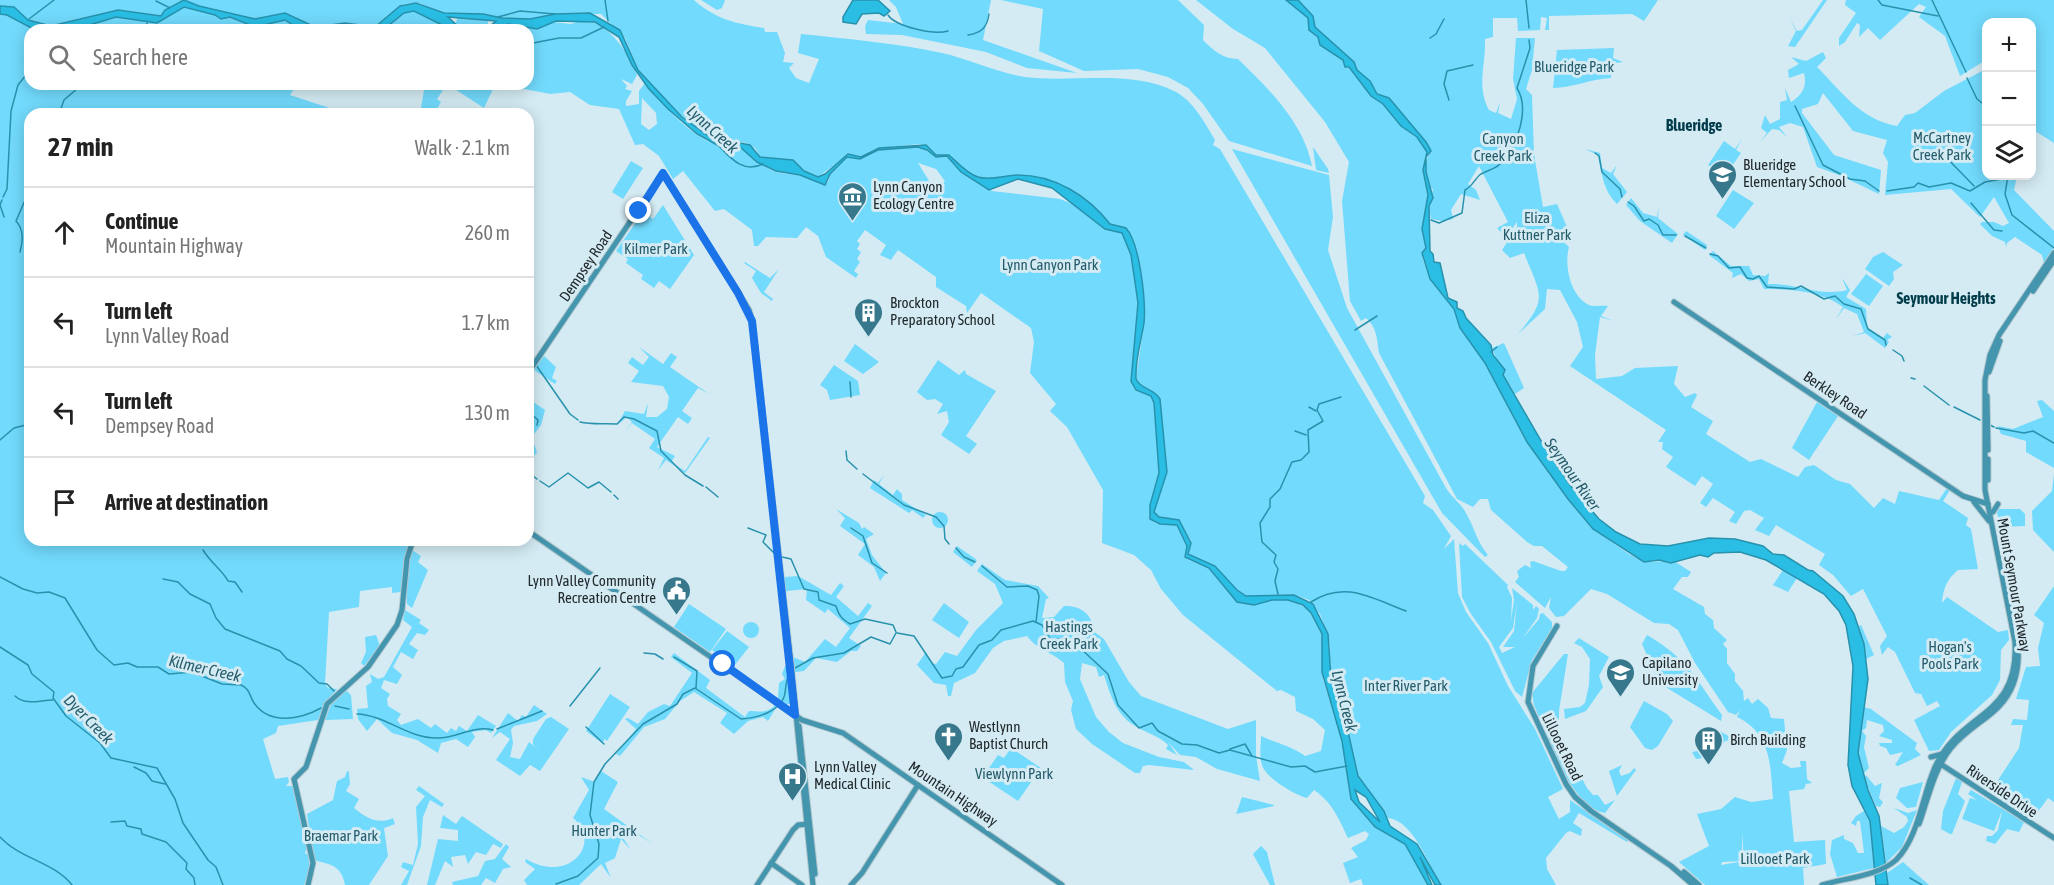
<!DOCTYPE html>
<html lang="en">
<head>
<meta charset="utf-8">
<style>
	body { margin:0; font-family:"Asap Condensed",sans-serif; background:#f2f2f2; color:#222 }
	.controls { position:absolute; right:18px; top:18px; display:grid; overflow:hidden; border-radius:12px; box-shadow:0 3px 15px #0003 }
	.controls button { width:54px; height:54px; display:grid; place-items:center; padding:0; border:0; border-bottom:2px solid #e0e0e0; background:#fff; color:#222; font:30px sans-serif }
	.stop { position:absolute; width:18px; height:18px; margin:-14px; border:4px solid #1a73e8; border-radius:50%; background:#fff }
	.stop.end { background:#1a73e8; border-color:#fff; box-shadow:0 2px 6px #0008 }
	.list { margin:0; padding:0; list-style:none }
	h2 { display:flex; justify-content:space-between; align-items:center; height:78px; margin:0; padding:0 24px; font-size:26px }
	h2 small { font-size:20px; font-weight:400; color:#767676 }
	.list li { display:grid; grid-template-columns:39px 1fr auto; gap:18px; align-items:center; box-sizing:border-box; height:90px; padding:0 24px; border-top:2px solid #e0e0e0 }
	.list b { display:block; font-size:22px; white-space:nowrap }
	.list p { margin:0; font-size:20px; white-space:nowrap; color:#767676 }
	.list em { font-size:20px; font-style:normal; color:#767676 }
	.icon { flex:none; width:33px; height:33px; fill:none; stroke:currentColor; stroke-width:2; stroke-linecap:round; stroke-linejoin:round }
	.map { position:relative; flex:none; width:2054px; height:885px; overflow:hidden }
	.search { position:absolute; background:#fff; box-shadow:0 3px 15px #0003; left:24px; top:24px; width:510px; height:66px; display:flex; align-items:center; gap:15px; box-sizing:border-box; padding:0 21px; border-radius:18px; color:#767676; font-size:22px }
	.panel { position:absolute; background:#fff; box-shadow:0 3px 15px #0003; left:24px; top:108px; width:510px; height:438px; border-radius:18px }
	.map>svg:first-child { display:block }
	.green { fill:#72dafc; fill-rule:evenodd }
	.water { fill:#2abee4; stroke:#2892ad; stroke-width:1.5; fill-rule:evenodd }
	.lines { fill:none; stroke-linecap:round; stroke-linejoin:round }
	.stream { stroke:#2892ad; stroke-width:1.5 }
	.secondary-casing { stroke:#b4c8cf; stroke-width:7 }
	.secondary { stroke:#4495ae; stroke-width:5 }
	.route { stroke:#1a73e8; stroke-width:8 }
	.labels { text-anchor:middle; stroke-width:6; stroke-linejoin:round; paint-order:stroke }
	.park-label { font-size:15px; fill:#245b6b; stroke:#d4ebf3 }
	.poi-label { font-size:15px; fill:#222a2d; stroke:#d4ebf3; text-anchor:start }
	.street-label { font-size:15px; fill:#222a2d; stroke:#d4ebf3 }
	.neighbourhood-label { font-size:16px; font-weight:bold; fill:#013c4b; stroke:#d4ebf3 }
	.water-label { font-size:16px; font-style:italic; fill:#255c6c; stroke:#d4ebf3 }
</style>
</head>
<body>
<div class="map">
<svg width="2054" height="885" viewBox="0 0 2054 885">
	<rect width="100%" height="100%" fill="#d4ebf3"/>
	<g class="green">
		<path d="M 0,0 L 694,0 C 715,19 737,24 764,28 L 765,32 L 777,32 L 785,53 L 783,62 L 794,63 L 789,68 L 796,78 L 809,83 L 819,59 L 798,53 L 801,34 C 848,39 896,43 942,53 C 969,59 998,73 1025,77 C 1074,83 1129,69 1174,91 C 1193,100 1205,123 1215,140 L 1213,145 L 1220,149 L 1425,496 L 1423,503 L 1433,510 L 1451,536 L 1444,549 L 1454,539 L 1458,593 L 1466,612 L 1488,643 L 1508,686 L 1535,729 L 1563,789 L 1548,797 L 1559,819 L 1570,812 L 1570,800 L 1628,840 L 1627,842 L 1579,813 L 1573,823 L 1582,829 L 1581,836 L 1570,831 L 1566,833 L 1546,858 L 1547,869 L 1556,885 L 1441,885 C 1428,865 1414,821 1388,818 L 1358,776 L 1347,727 L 1331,678 L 1329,638 L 1320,614 L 1309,600 L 1298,596 L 1246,596 L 1232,586 L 1217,567 L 1188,554 L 1191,541 L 1179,520 L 1159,517 L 1154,512 L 1167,472 L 1156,393 L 1143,387 L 1136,379 L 1144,323 L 1143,302 L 1136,248 L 1127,229 L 1110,224 C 1088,196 1051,173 1014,175 C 1003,176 988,181 978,177 C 967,174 957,162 949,155 L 936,155 L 920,144 L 879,148 L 863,157 L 849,154 L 818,177 L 804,171 L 793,160 L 760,157 L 756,149 L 747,143 L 710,137 L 676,111 L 638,70 L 625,38 L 601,14 L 555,14 L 530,19 L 502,18 L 483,14 L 444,13 L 419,3 L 404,4 L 375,27 L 346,23 L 340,30 L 30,30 L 30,84 L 302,84 L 296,86 L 290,95 L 348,114 L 30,114 L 30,540 L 403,540 L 408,543 L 401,592 L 392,593 L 392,587 L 360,591 L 359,607 L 329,612 L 325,684 L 328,688 L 337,689 L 324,705 L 318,720 L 278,726 L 276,733 L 263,739 L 275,779 L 288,777 L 289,782 L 286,786 L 293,786 L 307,847 L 305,853 L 308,855 C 310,866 310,875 304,885 L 0,885 Z"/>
		<polygon points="701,0 725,0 722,8 717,10"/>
		<polygon points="889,0 991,0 983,40 1077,73 1027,68 986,52 902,35 866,34 865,26 868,20 903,24 896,7"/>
		<path d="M 1001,0 L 1178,0 L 1204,25 L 1203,40 C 1213,50 1223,59 1238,59 C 1268,88 1304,123 1312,166 L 1229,141 L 1203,104 L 1188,88 L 1168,77 L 1138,69 L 1084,71 L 1039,51 L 1043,9 Z"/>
		<path d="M 1196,0 L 1286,0 L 1308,18 L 1309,30 L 1318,37 L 1320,44 L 1343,60 L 1344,65 L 1349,67 L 1371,96 L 1383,104 L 1401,126 L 1417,137 L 1427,151 L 1423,170 L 1428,195 L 1422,229 L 1426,248 L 1422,253 L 1423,260 L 1430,279 L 1454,309 L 1461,329 L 1485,363 L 1521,432 L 1568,499 L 1593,529 L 1629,554 L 1644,562 L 1674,561 L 1691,572 L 1688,577 L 1682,577 L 1673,589 L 1704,607 L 1705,614 L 1713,620 L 1714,628 L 1727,640 L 1723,644 L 1727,649 L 1727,663 L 1735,674 L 1735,681 L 1743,691 L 1744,701 L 1748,698 L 1752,704 L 1758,699 L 1768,708 L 1771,718 L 1784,719 L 1787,750 L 1782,763 L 1791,768 L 1801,767 L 1800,761 L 1806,761 L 1807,779 L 1812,783 L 1806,784 L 1804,789 L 1789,791 L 1794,842 L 1825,840 L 1826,864 L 1803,868 L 1804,885 L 1705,885 L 1679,862 L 1709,846 L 1697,814 L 1721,809 L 1735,797 L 1751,802 L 1773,799 C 1770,765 1772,734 1737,717 L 1740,710 L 1736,715 L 1728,712 L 1695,663 L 1678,630 L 1669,624 L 1654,623 L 1607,594 L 1591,589 L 1564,616 L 1556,617 L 1549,608 L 1551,597 L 1545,608 L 1515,582 L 1519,577 L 1517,571 L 1525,565 L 1531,568 L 1530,562 L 1533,561 L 1561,571 L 1565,571 L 1568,567 L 1542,546 L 1534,546 L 1527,542 L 1491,510 L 1488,499 L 1480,499 L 1473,507 L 1457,499 L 1379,353 C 1377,340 1377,327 1366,318 L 1361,321 L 1350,301 L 1342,201 L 1349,162 L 1325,122 L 1265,48 L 1233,29 ZM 1742,833 L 1744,861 L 1721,865 L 1722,862 L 1742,861 Z"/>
		<path d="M 1298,0 L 1658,0 L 1644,21 L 1632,14 L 1549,16 L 1549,30 L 1545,30 L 1547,18 L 1541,17 L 1540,30 L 1518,31 L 1517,18 L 1493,18 L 1493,37 L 1485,39 C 1486,65 1476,86 1489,110 L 1496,113 L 1500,102 L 1498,113 L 1511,119 L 1517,99 L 1513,79 L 1516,38 L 1535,38 L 1532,70 L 1526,89 L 1532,95 L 1534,154 L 1543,207 L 1557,204 L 1567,227 L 1556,235 L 1569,247 C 1564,265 1570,296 1589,305 C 1594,307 1602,305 1608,306 L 1601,316 L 1614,321 L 1600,317 L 1595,355 L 1596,379 L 1622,376 L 1635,368 L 1678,366 L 1674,384 L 1685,397 L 1695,393 L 1697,395 L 1691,407 L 1713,421 L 1706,434 L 1750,462 L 1761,459 L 1798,477 L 1805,467 L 1814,465 L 1836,480 L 1850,484 L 1874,508 L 1883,498 L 1895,504 L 1899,491 L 1939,500 L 1947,488 L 1950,490 L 1943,501 L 1968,518 L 1966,525 L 1971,529 L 1978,569 L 1958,570 C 1947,579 1943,589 1942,603 L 1947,597 L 1998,632 L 2008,630 L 2009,640 L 2001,650 L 2000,680 L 1992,695 L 1951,732 L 1939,750 L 1929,751 L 1914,720 L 1940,706 L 1937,701 L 1927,706 L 1921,694 L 1915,693 L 1895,652 L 1888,647 L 1882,655 L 1880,646 L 1887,636 L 1863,589 L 1851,596 L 1833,575 L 1819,565 L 1825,554 L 1776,525 L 1769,536 L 1755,530 L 1764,518 L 1750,510 L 1744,511 L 1736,524 L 1729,521 L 1735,512 L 1713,498 L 1706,507 L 1700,503 L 1713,484 L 1702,476 L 1695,486 L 1666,467 L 1673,457 L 1662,449 L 1663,442 L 1658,442 L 1666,430 L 1570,366 L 1583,347 L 1577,322 L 1560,290 L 1547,289 L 1545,309 L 1517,335 C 1549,298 1541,296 1524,253 L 1510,258 L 1502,250 L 1517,227 L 1517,222 L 1508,234 L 1504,235 L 1497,228 L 1508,222 L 1479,166 L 1468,184 L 1476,190 L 1480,200 L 1461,194 L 1451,210 L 1453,219 L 1443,221 L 1431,219 L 1429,206 L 1433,189 L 1429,187 C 1426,172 1423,163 1431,151 L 1426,142 L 1388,98 L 1377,94 L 1370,81 L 1357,70 L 1354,62 L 1315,27 L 1313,16 Z"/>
		<polygon points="1823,0 1827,0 1795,47 1788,46 1796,31 1790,19 1797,31 1802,30"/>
		<polygon points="1846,0 2054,0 2054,143 2032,129 2032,22 1986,22 1986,60 1960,76 1945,36 1919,17 1926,7 1919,4 1880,40 1868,28 1859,37 1860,25 1857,23 1845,42 1839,46 1839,38 1856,13 1845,5"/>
		<polygon points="414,11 452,30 383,30 404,13"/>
		<polygon points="458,17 488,19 488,27 485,30 462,30 455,24"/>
		<path d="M 582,20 C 608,21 629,53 637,75 L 632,84 L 621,79 L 627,86 L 625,89 L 632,91 L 626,101 L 626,106 L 639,104 L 639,91 L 645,83 C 661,103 690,136 715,144 C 724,147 734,142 742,148 C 754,157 762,167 777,172 C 791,176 809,173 821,184 L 828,182 L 830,174 L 847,157 L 860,159 L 878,150 L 921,147 L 936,157 L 947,156 L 968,175 L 992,191 L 1060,199 L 1078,206 L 1105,229 L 1122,233 L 1131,255 L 1138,303 L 1131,381 L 1136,390 L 1151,396 L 1154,403 L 1159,473 L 1150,505 L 1155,523 L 1177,525 L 1188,546 L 1189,560 L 1209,568 L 1237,602 L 1254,605 L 1272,600 L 1288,600 L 1307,608 L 1322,634 L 1323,679 L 1342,741 L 1351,799 L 1375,827 L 1405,844 L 1428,885 L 1363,885 L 1361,879 L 1350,883 L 1343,863 L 1358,857 L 1351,848 L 1366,840 L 1369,834 L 1365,831 L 1348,838 C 1339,819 1332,802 1314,790 L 1307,798 C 1294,795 1265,777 1262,765 C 1259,756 1261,745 1261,736 C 1278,744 1289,745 1305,756 L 1321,751 L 1325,730 L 1313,719 L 1296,711 L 1295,697 L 1281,690 L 1277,691 L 1183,615 L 1161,589 L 1151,570 L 1134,555 L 1102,543 L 1103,490 L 1067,427 L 1050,411 L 1056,404 L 1030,373 L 1034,342 L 1031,328 L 981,293 L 967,313 L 966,306 L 936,287 L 936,277 L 898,250 L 891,260 L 880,255 L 886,245 L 865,230 L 857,241 L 860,244 L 857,249 L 861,252 L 857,259 L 860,262 L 854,271 L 858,274 L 856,278 L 826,257 L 818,236 L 806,227 L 797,238 L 766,237 L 758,246 L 754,246 L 752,230 L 724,209 L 715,211 L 683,171 L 673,179 L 659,156 L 643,144 L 635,145 L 619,109 L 590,105 L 570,92 L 550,94 L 509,86 L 493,89 L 484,108 L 450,86 L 431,84 L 528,84 L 528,30 L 500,30 L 508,24 L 537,29 L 552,22 L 571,24 ZM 642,98 L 656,113 L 657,124 L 649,130 L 641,124 ZM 918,163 L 936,169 L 945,181 L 941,186 L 931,184 Z"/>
		<path d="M 1614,48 L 1613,58 L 1623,62 L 1611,64 L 1611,78 C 1590,79 1573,88 1553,88 L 1557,50 Z"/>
		<path d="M 1823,52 L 1826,58 L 1817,67 C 1843,93 1860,119 1897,126 L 1905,115 L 1915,113 L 1944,91 L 1986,69 L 1986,176 L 2017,176 L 2014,190 L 2054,231 L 2054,247 L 2044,263 L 2042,255 L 2015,237 L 2007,243 L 2006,247 L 2005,242 L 1992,236 L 1980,224 L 1982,222 L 1994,222 L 2003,226 L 2009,223 L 1994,197 L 1980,217 L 1951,189 L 1885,195 L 1888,162 L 1883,153 L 1887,140 L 1853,131 L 1823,93 L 1818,104 L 1802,109 L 1802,113 L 1834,155 L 1881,170 L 1879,194 L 1839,175 L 1817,167 L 1803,127 L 1790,123 L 1779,127 L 1787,137 L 1779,130 L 1772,129 L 1759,143 L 1767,133 L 1761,128 L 1765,115 L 1770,124 L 1780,119 L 1780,102 L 1787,100 L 1785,88 L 1791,102 C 1803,94 1807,87 1804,73 L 1789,78 L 1788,70 L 1799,64 L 1791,57 L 1806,61 Z"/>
		<polygon points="424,90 443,90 437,99 441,102 434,114 427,114 421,108"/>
		<polygon points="1742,139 1736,150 1741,153 1725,176 1708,165 1724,141 1735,149"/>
		<polygon points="1313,147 1328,169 1329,173 1316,170"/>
		<path d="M 1232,149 L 1329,175 L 1333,217 L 1328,250 L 1347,308 L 1446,488 C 1452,498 1462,504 1467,515 C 1475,529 1477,542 1488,555 L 1485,557 L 1442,513 Z"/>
		<path d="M 1585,149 L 1600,153 L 1602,168 L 1611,173 L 1617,165 L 1613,174 L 1627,192 L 1617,204 C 1603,190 1602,175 1598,155 Z"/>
		<polygon points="631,161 643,168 623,199 612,192"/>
		<polygon points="1733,190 1754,203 1734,229 1716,216"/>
		<polygon points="1631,198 1643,213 1657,217 1659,206 1658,218 1678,234 1672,243 1640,221 1626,205"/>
		<polygon points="663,205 694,255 670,289 659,281 654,288 641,279 643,275 626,263 628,259 616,251 643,212 653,219"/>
		<polygon points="1686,231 1707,245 1705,250 1683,235"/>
		<path d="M 1713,251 L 1731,266 L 1749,266 L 1753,275 L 1765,276 L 1769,273 L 1768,284 C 1797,283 1819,297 1847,290 L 1842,278 L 1850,290 L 1846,297 L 1866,309 L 1867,327 L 1883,338 L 1887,333 L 1892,337 L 1887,340 L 1889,342 L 1885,348 L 1865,333 L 1853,336 L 1864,332 L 1857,314 L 1844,308 L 1836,319 L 1843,307 C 1822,291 1789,289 1764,289 L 1759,279 L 1749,281 L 1741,274 L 1732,278 L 1733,273 L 1709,255 Z"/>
		<polygon points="1883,252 1903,265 1893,272 1894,279 1889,286 1865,269 1873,257"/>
		<polygon points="745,262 770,278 779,269 764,292 773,299 772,301 761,293 752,278 756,271 744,263"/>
		<polygon points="1866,274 1883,286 1869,306 1851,294"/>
		<polygon points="1504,343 1524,388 1515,394 1503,375 1505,371 1499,366 1492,348"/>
		<polygon points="855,344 879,362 863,374 844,361"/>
		<polygon points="639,347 663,364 671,353 677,357 670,367 709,394 698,388 682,411 692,418 688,424 678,417 657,447 675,456 671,462 685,471 708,437 710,438 685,473 666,460 658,470 664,458 649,448 655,439 632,423 625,432 632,422 627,417 617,425 625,411 644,414 648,403 646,417 657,417 667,409 669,397 663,386 631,382 639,371 628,363 632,357 643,365 649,357"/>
		<polygon points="544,356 556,367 552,378 557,381 555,384 534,370"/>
		<polygon points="938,360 959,375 965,370 966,374 996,391 966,436 977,444 969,454 941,435 949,422 947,411 937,414 943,404 935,399 927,400 917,392"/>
		<polygon points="834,365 858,381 860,395 830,400 827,390 820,385"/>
		<polygon points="529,399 545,410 541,425 534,434 530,432 537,452 529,463 528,427 533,420 528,414"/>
		<polygon points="2042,400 2054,411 2054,468 2026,452 2026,441 2001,434 1998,426 2013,429 2043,417 2037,401"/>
		<polygon points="1817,402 1838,416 1809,460 1792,448"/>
		<polygon points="2054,474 2054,552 2033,530 2032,511 2052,491"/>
		<polygon points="884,475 879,484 893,495 897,489 902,494 902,500 926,515 923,518 912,510 909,513 870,488 874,480 878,483"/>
		<polygon points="836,509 859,523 862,529 864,527 874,534 866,539 872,555 886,573 880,581 874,567 858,555 865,544 840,526 845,518"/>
		<polygon points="1999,509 2020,509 2025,514 2025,526 2000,527 1997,512"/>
		<circle cx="940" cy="520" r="8"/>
		<path d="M 1459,543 L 1463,546 L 1465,544 L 1508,585 L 1507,587 L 1512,598 L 1511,621 L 1514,600 L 1512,588 L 1533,605 L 1533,610 L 1536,606 L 1539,609 L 1537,618 L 1522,639 L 1539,619 L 1540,614 L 1543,613 L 1552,622 L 1552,629 L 1532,660 L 1522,697 L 1515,691 L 1491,642 L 1471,614 L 1462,597 ZM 1517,602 L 1514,631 L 1503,647 L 1515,647 L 1502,653 L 1499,647 L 1513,628 Z"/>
		<polygon points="957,546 977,560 972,567 953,552"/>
		<polygon points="412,550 421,556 418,562 428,570 412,608 407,604 406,584"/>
		<path d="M 982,564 L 1005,580 L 1038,586 L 1049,598 L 1046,599 L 1042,618 L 1054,617 L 1064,606 C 1080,605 1093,614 1093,631 L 1104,639 L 1129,682 L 1141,696 L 1228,729 L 1256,720 L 1256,756 L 1260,781 L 1217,769 L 1196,757 L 1180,755 L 1168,742 L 1177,755 L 1166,749 L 1168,745 C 1158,735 1146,733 1135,726 C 1116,715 1110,694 1104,675 L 1099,677 L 1096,667 L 1082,663 L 1080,679 L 1096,717 L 1109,732 L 1123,743 L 1159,757 L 1184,762 L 1194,770 L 1149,765 L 1143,766 L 1140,773 L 1135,773 L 1092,744 L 1076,729 L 1071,710 L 1073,701 L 1065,682 L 1064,663 C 1052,652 1036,649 1027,636 L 1004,641 L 993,648 L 975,673 L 954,683 L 951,696 L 948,696 L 946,685 L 934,683 L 917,665 L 926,652 L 931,663 L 936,664 L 945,652 L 957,656 L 976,630 L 1003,603 L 995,584 L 977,571 Z"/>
		<polygon points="1783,570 1797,578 1788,592 1773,585"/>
		<polygon points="798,576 831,595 840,583 844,586 836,597 858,616 868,603 872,606 849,638 861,646 857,651 851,651 837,662 816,658 804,671 795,672 793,657 805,662 825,639 836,647 850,628 828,609 825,613 806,600 807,589 786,591 784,577"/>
		<polygon points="2054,586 2054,802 2048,798 2032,820 1991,794 1991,791 2019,748 2023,725 2011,725 2013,719 2027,720 2029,700 2016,699 2026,667 2040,666 2038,648 2044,623 2034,615"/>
		<polygon points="944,603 969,622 959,638 932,620"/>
		<polygon points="689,604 726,629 710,652 674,627"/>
		<polygon points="405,610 421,620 419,623 429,630 425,635 417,633 409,644 418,650 413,659 401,652 393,667 402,675 397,684 384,680 381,688 390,694 387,699 388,706 401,714 397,720 401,725 418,719 431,728 435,724 447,733 451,728 456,731 459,726 467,731 478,715 496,726 491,733 486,730 472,732 475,737 468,747 456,739 441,743 438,753 417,740 392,733 377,719 367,731 358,719 357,709 368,708 366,686 372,682 370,674 378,679 384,677 412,627 403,620"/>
		<circle cx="751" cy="630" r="8"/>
		<polygon points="1861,625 1874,655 1866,659 1859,626"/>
		<polygon points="727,631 749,647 734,666 712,650"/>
		<polygon points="376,635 380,646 364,666 361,663 366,652 365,637"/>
		<path d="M 1647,635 C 1689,660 1695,678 1722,715 L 1721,721 L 1659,683 L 1642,644 Z"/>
		<polygon points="1579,638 1609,657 1599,676 1603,687 1586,711 1565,719 1564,709 1580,707 1585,703 1589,685 1590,659 1582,647 1574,643"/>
		<path d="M 674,653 L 710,680 L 706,688 L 745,717 L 749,711 C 760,711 767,714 775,705 L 777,706 L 768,721 L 763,717 L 748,721 L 734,734 L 720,723 L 727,713 L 694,692 L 680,701 L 665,719 L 644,727 L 620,756 L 616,754 L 636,729 L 625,719 L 628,718 L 638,724 L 648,712 L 664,704 L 670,706 L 692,673 L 671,657 Z"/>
		<path d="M 1564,654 L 1568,654 L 1559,711 L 1559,736 L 1587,788 L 1593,795 L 1598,795 L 1605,805 L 1615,800 L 1605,813 C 1570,807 1547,735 1534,705 L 1532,693 Z"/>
		<polygon points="785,666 788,666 791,704 787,704 778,698 779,683 785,679 782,674"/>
		<polygon points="346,690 351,695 353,719 325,720 331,704"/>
		<polygon points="610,694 630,707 607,741 605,739 602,743 586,731"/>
		<polygon points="1644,701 1667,714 1673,721 1658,746 1652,750 1645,748 1630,727"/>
		<polygon points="534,705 547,714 537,721 514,726 511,730 513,743 510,757 520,759 529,742 543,754 533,745 533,739 546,719 551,717 569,729 540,771 530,765 520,776 496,760 510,739 500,732 492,738 508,713 518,721 522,715 526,717"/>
		<polygon points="1863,707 1871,709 1917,743 1915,749 1921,755 1898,766 1895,765 1903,752 1890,755 1886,748 1880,746 1879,743 1892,743 1892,740 1879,736 1884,731 1883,725 1867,720 1866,728 1862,731 1866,736 1864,747 1869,768 1864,773 1858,753"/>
		<polygon points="1714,728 1734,739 1725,741 1720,747 1712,744 1703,758 1696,759 1692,752 1703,750 1704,745 1701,739 1708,738"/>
		<polygon points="1011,748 1041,768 1018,801 988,781 992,775 987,771 998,755 1004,758"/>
		<polygon points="1622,765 1619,771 1621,776 1630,773 1634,768 1636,770 1617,796 1609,771"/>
		<path d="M 347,771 L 349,772 L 350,784 L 346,791 L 359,799 L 354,808 C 366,818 378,825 393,818 L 395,824 L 384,828 L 388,856 L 369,885 L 345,885 C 341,864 330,865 314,860 L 307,814 L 333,800 L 337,781 L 345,777 Z"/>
		<path d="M 601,771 L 618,782 L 604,809 L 653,844 L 634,832 L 623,838 L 631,850 L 621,839 L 615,858 L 605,863 L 611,878 L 601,864 L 579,885 L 527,885 L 524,880 L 535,869 L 525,862 L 526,859 C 570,885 603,842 573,818 L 589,790 L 581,777 L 595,782 Z"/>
		<polygon points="1866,775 1875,786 1882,783 1879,798 1883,802 1880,807 1876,806 1864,779"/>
		<polygon points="1956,778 1962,782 1958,794 1965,801 1952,834 1950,834 1941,829 1943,811"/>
		<polygon points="1923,782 1916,807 1907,808 1896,798 1900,788"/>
		<polygon points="419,786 444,804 442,807 430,800 423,817 421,846 407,885 401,885 409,871 401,867 403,862 413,865 418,844 416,807 425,796 416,790"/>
		<polygon points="1971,790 2024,822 2019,832 2007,829 1995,844 1986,841 1987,836 1992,836 1998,830 2002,811 1994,831 1962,819 1970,798 1977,800 1968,794"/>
		<polygon points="1242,797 1274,805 1274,806 1236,814"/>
		<polygon points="1894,808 1908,813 1917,810 1902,847 1886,863 1881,826 1894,833 1904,827 1908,821 1907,817"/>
		<polygon points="1864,811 1870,821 1874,868 1837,877 1830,854 1832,840 1844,835 1844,839 1853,843 1858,853 1864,853 1860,821 1857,821 1856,826 1851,823 1856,816"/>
		<polygon points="443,815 456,824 462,816 503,844 501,848 493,844 486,855 476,852 468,864 465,855 451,857 453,867 445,861 435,885 427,885 438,839 458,841 458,830 440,828"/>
		<polygon points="506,844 509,847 502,859 511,867 503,869 495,883 486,878 481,885 453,885 452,882 478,876 485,861 495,859"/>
		<polygon points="1261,846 1267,852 1275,885 1270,885 1253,854"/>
		<polygon points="1903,862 1929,885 1888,885 1887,873"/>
	</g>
	<g class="water">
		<path d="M 184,0 L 199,6 L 255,19 L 285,13 L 315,27 L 345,23 L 375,27 L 400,6 L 416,3 L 444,13 L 483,14 L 502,18 L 530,19 L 555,14 L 590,13 L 620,30 L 638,70 L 682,117 L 710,137 L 750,145 L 760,157 L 793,160 L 804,171 L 818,177 L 825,174 L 848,154 L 861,157 L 879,148 L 926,145 L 936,155 L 949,155 C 957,162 967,174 978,177 C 990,181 1005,175 1018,175 C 1055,175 1088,196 1110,224 L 1126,228 C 1140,243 1146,302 1144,323 C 1141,342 1135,360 1136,379 C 1141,390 1154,388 1160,399 L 1167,472 L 1154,512 L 1159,517 L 1179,520 L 1191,543 L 1188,554 L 1215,566 L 1237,590 L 1246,596 L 1294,595 L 1313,604 L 1328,634 L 1331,678 L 1347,727 L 1358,776 L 1384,811 L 1390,826 L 1417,844 L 1441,885 L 1435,885 L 1420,857 L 1432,885 L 1428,885 L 1405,844 L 1375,827 L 1351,799 L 1342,741 L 1322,672 L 1322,634 L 1311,613 L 1303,605 L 1288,600 L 1272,600 L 1254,605 L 1237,602 L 1209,568 L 1185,557 L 1187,546 L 1177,525 L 1160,524 L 1150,519 L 1150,505 L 1159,473 L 1154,403 L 1151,396 L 1136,390 L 1131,381 L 1138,303 L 1131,255 L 1122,233 L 1105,229 L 1052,188 L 1018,179 L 989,190 L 961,172 L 947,156 L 936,157 L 927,150 L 918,147 L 878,150 L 860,159 L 847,157 L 830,174 L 825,185 L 800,175 L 776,171 L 757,162 L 740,147 L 717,145 L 697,134 L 668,109 L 649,89 L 632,65 L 619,37 L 595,22 L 556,21 L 537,29 L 508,24 L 500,30 L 485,30 L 496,21 L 448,17 L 462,30 L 452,30 L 414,11 L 404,13 L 383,30 L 300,30 L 285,20 L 255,27 L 230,17 L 221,19 L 215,15 L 184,7 L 157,23 L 116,17 L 73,30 L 35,30 L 7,15 L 0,14 L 0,6 L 14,7 L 28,20 L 51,26 L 118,10 L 161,16 L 165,10 ZM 1355,790 L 1366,797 L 1380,822 L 1359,802 Z"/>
		<polygon points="853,0 878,0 890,11 884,16 879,13 862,14 856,24 843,22 843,17"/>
		<polygon points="1286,0 1298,0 1313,16 1315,27 1354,62 1357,70 1370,81 1377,94 1389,98 1426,142 1431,151 1426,157 1426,172 1433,198 1429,206 1430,251 1433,254 1434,262 1440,263 1448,298 1457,302 1457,308 1463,311 1466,318 1491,345 1493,355 1505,370 1503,375 1544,446 1549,449 1553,460 1570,485 1599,519 1616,532 1640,544 1668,546 1709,538 1735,539 1763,546 1773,554 1784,555 1808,570 1813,571 1843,596 1854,614 1864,644 1868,679 1858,753 1868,790 1879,816 1888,885 1876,885 1870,821 1852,786 1848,765 1853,666 1846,625 1839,611 1824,594 1766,560 1740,552 1714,553 1708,557 1700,555 1671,563 1659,560 1644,562 1593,529 1568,499 1527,442 1485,363 1460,328 1454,309 1430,279 1422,253 1426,248 1422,229 1428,195 1423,170 1427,152 1417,137 1401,126 1383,104 1371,96 1349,67 1345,67 1343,60 1320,45 1318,37 1309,30 1308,18"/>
	</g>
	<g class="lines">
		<g class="stream">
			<polyline points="605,0 608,21"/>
			<polyline points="1526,0 1529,28"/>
			<polyline points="1878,0 1882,5 1938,16"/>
			<polyline points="1932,0 1966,72"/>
			<polyline points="156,1 170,8"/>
			<path d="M 888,15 C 896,27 934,35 948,31"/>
			<polyline points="498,17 520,11 555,14"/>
			<polyline points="29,19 54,0"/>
			<polyline points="145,30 147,23"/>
			<path d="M 968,35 C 981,33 987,28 989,14"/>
			<polyline points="1430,38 1436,34 1444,19"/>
			<polyline points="528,44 559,38 581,38 604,27"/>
			<polyline points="1967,78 1977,99 1986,106"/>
			<polyline points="1449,100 1444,84 1447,71 1473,65"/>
			<polyline points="1795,106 1823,165 1850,179 1865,181 1879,191"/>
			<polyline points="59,114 64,100 78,88"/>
			<path d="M 717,144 C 730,157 742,174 763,164"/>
			<polyline points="1939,150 1974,186"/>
			<polyline points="1595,153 1599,156 1602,172 1620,189 1622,197"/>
			<polyline points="2008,176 2005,194 2012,215 2054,248"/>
			<polyline points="1887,191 1914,187 1918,183 1929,187 1951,183 1970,191 1985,182 2007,178"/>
			<polyline points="27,195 30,189"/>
			<polyline points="3,197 7,189 11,111 18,85 30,70"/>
			<polyline points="2,200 0,205 4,217"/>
			<polyline points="1628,202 1634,206 1644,221 1649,219 1658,225 1663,235 1676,235"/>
			<polyline points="1971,203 1994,230 2002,231"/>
			<path d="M 1431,220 L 1439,223 L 1462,213 L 1465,190 C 1473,186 1475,178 1481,174 C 1488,170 1496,169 1501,163 C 1518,145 1530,109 1517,88 L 1530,48 L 1529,40"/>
			<polyline points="1685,236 1706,248"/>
			<path d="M 20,252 C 23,240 24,230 16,221 L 26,198"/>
			<polyline points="1710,254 1718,256 1729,268 1740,267 1747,278 1753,279 1759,276 1767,287 1794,289 1801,286 1824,299 1835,296 1844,304 1861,309 1868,329 1885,340 1886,345"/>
			<polyline points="1355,330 1377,316"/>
			<polyline points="1893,350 1902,356 1904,361"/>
			<polyline points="1491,352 1497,347"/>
			<polyline points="536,365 570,414 578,420"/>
			<polyline points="1911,378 1915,379"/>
			<polyline points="850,382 851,397"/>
			<polyline points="1924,386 1949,405"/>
			<polyline points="1309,407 1316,411"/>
			<polyline points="1954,407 1980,420"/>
			<polyline points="528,411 538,420 537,425"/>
			<path d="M 580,422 C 593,425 604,423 617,424 L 624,417 L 634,419 L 657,431 L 661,451 L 685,475 L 703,486"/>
			<polyline points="1990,425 1994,427"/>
			<polyline points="1996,428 2024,433 2033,431 2054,443"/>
			<polyline points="1295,431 1306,435"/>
			<polyline points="0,440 14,428 26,425 30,426"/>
			<polyline points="846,451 847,460 857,469"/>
			<polyline points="863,474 904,505 936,517 944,526 945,539 949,544"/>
			<polyline points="533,476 537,479"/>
			<polyline points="540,481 549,487 568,473 588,488 599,482 611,492"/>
			<polyline points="706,487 718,497"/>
			<polyline points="614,495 618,499"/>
			<polyline points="748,528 766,535 763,542 776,555"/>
			<polyline points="851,528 863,536 872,563 887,573"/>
			<polyline points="956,548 964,557 975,562"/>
			<path d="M 203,550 C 210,562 224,572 228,581 L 235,582 L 242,592"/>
			<path d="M 782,557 L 791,559 L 804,589 L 818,592 L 819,600 L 836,606 C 839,616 842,619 850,624 L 865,619 L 893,625 L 896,632"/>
			<polyline points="982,566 1007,587 1028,586 1037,590 1039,596 1036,622"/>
			<path d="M 0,577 L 23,589 L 37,593 L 49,592 L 65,598 L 97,650 L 114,665 L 128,663 L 137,667 L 158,667 L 169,674 L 192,672 L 222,684 L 241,685 C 250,689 249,695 254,703 C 270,726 301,719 321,708"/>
			<polyline points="163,579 178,582 190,594 210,604 216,618 225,629 280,651 287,659 301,666 319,683 327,684 334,691"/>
			<polyline points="1278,594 1275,581 1278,569 1274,562 1276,555 1262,542 1260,523 1270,507 1270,499 1280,489 1292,462 1301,460 1309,452 1308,430 1323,421 1317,410 1319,404 1341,397"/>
			<path d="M 1311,602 C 1345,580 1371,598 1406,611"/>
			<polyline points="897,633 914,636 942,678 952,676 956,669 963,667 979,645 992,640 1001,630 1033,621 1042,625 1050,639 1062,639 1071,649 1079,647 1108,674 1118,705 1139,728 1152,723 1158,731 1182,744 1197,745 1219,753 1230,750 1291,767 1305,766 1315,772 1347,766"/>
			<polyline points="0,647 28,665 32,674 54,692 53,698 66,716 100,743 111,758 157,768 175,799 183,823 208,860 216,867 223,885"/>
			<polyline points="644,653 655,654 663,659"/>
			<polyline points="674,657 697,671 696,688"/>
			<polyline points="795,668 813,658 844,653 871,637 890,644 896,633"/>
			<path d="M 15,696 C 26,706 40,700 53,700"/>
			<polyline points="335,706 349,709"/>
			<polyline points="570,706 600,668"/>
			<path d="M 357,714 C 386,715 408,739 438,738 C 457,738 473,725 493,730"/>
			<polyline points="586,727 604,744"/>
			<polyline points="497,729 542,711"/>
			<polyline points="1230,749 1245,744 1252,756"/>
			<polyline points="134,767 146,773 152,781 165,784"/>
			<polyline points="111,822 125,821 127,826 141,829 142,834 166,842 187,863 186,869 194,878 195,885"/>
			<path d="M 0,837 C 20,859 54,862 72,885"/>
			<polyline points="1910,878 1922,885"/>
			<path d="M 556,884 L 578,876 L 598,858 L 599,844 L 590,815 L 594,782 L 605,764 L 643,724 L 677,704 L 683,694 L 695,688 L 741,719 C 756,718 782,712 785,693 C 786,686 786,681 789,674"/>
		</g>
		<defs>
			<g id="secondary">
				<polyline points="2033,291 2054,260"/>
				<polyline points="1674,302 1963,496 1988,504"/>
				<polyline points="1989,372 2000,341"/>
				<polyline points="528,373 663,173 749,310 752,321 791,664 813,885"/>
				<polyline points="1987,396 1988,450"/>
				<polyline points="1988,459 1988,480"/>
				<polyline points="1974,502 1989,521"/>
				<polyline points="1993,512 1998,504"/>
				<polyline points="528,531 802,720 843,733 1062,885"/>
				<polyline points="1557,626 1533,666 1528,702 1566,784 1575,797 1591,811 1671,866 1693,885"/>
				<polyline points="799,726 815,874"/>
				<polyline points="1931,757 1942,754"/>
				<polyline points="1939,763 2054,838"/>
				<path d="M 1919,824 C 1928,799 1934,769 1951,748 C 1963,733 1979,724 1993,712 C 2028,683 2019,641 2011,601"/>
				<polyline points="771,863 802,885"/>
				<polyline points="1684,872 1699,885"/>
				<polyline points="308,885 313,863 294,779 306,767 327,704 368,667 397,625 402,610 407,559 413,540"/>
				<polyline points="757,885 793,830 798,825 808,824"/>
				<polyline points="851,885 862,873 918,785"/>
				<path d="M 1822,885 C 1845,878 1878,876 1896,860 C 1919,837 1922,796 1935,767 C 1961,710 2019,719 2015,642 L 1985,490 L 1985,380 L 1990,355 L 1999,335 L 2054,253"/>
			</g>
		</defs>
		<use href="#secondary" class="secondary-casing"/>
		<use href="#secondary" class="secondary"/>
	</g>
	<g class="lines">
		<polyline class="route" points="639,211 663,173 738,293 752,321 795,715 723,664"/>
	</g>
	<defs>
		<symbol id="school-pin" viewBox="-11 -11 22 30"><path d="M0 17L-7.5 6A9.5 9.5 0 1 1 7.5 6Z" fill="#38788c" stroke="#d4ebf3"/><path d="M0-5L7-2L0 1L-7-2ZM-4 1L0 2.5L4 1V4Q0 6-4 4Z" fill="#fff"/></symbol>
		<symbol id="museum-pin" viewBox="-11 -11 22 30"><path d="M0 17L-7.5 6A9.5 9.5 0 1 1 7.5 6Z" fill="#38788c" stroke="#d4ebf3"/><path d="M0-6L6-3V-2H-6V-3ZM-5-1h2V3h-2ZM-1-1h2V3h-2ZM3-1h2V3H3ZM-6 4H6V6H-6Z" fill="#fff"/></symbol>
		<symbol id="building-pin" viewBox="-11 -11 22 30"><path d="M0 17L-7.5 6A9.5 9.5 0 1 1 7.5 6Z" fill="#38788c" stroke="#d4ebf3"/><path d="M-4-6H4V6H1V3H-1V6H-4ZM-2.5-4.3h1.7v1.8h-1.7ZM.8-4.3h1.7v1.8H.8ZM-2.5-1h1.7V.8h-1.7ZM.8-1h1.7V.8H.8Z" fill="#fff"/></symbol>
		<symbol id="civic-pin" viewBox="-11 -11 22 30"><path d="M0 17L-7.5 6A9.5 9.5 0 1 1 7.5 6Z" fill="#38788c" stroke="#d4ebf3"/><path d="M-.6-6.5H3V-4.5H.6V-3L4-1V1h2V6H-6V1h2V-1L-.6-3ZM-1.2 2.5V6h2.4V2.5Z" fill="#fff"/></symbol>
		<symbol id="university-pin" viewBox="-11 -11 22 30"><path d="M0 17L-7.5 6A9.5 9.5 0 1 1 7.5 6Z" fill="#38788c" stroke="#d4ebf3"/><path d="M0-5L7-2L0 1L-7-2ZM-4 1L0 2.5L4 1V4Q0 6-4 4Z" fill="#fff"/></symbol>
		<symbol id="church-pin" viewBox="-11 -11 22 30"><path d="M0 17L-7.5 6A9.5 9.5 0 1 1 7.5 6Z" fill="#38788c" stroke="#d4ebf3"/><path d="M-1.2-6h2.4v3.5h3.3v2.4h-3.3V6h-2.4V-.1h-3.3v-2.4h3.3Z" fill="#fff"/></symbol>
		<symbol id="hospital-pin" viewBox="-11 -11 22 30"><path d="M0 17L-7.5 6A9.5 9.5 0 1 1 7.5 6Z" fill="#38788c" stroke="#d4ebf3"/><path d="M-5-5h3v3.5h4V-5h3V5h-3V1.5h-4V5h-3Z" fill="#fff"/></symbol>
	</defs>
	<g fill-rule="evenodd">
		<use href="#school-pin" x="1706" y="158" width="33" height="45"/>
		<use href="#museum-pin" x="836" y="180" width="33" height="45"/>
		<use href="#building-pin" x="852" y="296" width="33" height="45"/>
		<use href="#civic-pin" x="660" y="574" width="33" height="45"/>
		<use href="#university-pin" x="1604" y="656" width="33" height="45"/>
		<use href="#church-pin" x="932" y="720" width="33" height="45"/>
		<use href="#building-pin" x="1692" y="724" width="33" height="45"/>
		<use href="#hospital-pin" x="776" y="760" width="33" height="45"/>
	</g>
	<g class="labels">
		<g class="park-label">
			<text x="1574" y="72">Blueridge Park</text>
			<text x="1942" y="143">McCartney<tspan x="1942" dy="17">Creek Park</tspan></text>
			<text x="1503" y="144">Canyon<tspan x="1503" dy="17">Creek Park</tspan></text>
			<text x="1537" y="223">Eliza<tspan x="1537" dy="17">Kuttner Park</tspan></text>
			<text x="656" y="254">Kilmer Park</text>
			<text x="1050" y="270">Lynn Canyon Park</text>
			<text x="1069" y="632">Hastings<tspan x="1069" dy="17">Creek Park</tspan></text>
			<text x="1950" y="652">Hogan's<tspan x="1950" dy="17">Pools Park</tspan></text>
			<text x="1406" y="691">Inter River Park</text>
			<text x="1014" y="779">Viewlynn Park</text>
			<text x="604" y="836">Hunter Park</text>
			<text x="341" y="841">Braemar Park</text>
			<text x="1775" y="864">Lillooet Park</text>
		</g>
		<g class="poi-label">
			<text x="1743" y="170">Blueridge<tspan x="1743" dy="17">Elementary School</tspan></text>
			<text x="873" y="192">Lynn Canyon<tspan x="873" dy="17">Ecology Centre</tspan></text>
			<text x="890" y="308">Brockton<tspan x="890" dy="17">Preparatory School</tspan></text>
			<text x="656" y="586" text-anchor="end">Lynn Valley Community<tspan x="656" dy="17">Recreation Centre</tspan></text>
			<text x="1642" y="668">Capilano<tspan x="1642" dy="17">University</tspan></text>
			<text x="969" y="732">Westlynn<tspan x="969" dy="17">Baptist Church</tspan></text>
			<text x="1730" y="745">Birch Building</text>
			<text x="814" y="772">Lynn Valley<tspan x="814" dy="17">Medical Clinic</tspan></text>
		</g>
		<g class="street-label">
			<text transform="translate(586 266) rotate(-56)" y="5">Dempsey Road</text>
			<text transform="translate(1835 395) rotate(34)" y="5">Berkley Road</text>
			<text transform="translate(2014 585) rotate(80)" y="5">Mount Seymour Parkway</text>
			<text transform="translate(1562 747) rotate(64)" y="5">Lillooet Road</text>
			<text transform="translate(2002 791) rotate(34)" y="5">Riverside Drive</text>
			<text transform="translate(953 794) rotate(34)" y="5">Mountain Highway</text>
		</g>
		<g class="neighbourhood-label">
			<text x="1694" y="131">Blueridge</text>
			<text x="1946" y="304">Seymour Heights</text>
		</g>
		<g class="water-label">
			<text transform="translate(713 129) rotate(42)" y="6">Lynn Creek</text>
			<text transform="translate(1573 474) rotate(55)" y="6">Seymour River</text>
			<text transform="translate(205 668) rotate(13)" y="6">Kilmer Creek</text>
			<text transform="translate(1345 701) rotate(76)" y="6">Lynn Creek</text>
			<text transform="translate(89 719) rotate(45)" y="6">Dyer Creek</text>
		</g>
	</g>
</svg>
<div class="controls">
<button>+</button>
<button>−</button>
<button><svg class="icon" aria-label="layers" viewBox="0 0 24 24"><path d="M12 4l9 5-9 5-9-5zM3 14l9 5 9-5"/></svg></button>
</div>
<div class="stop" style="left:723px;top:664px"></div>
<div class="stop end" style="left:639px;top:211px"></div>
<div class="search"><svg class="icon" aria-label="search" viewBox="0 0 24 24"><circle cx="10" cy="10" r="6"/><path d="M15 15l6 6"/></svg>Search here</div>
<section class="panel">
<h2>27 min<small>Walk · 2.1 km</small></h2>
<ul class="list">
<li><svg class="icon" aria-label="ahead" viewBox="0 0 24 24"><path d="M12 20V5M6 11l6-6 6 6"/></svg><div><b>Continue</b><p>Mountain Highway</p></div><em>260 m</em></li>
<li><svg class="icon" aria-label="left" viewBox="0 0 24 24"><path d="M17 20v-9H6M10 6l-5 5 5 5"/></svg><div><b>Turn left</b><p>Lynn Valley Road</p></div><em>1.7 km</em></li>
<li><svg class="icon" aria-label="left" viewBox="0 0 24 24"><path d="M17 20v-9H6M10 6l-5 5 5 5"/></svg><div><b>Turn left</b><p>Dempsey Road</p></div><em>130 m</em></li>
<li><svg class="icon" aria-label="arrive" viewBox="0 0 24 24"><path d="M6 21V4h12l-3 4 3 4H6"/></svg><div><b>Arrive at destination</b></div></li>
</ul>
</section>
</div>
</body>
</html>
